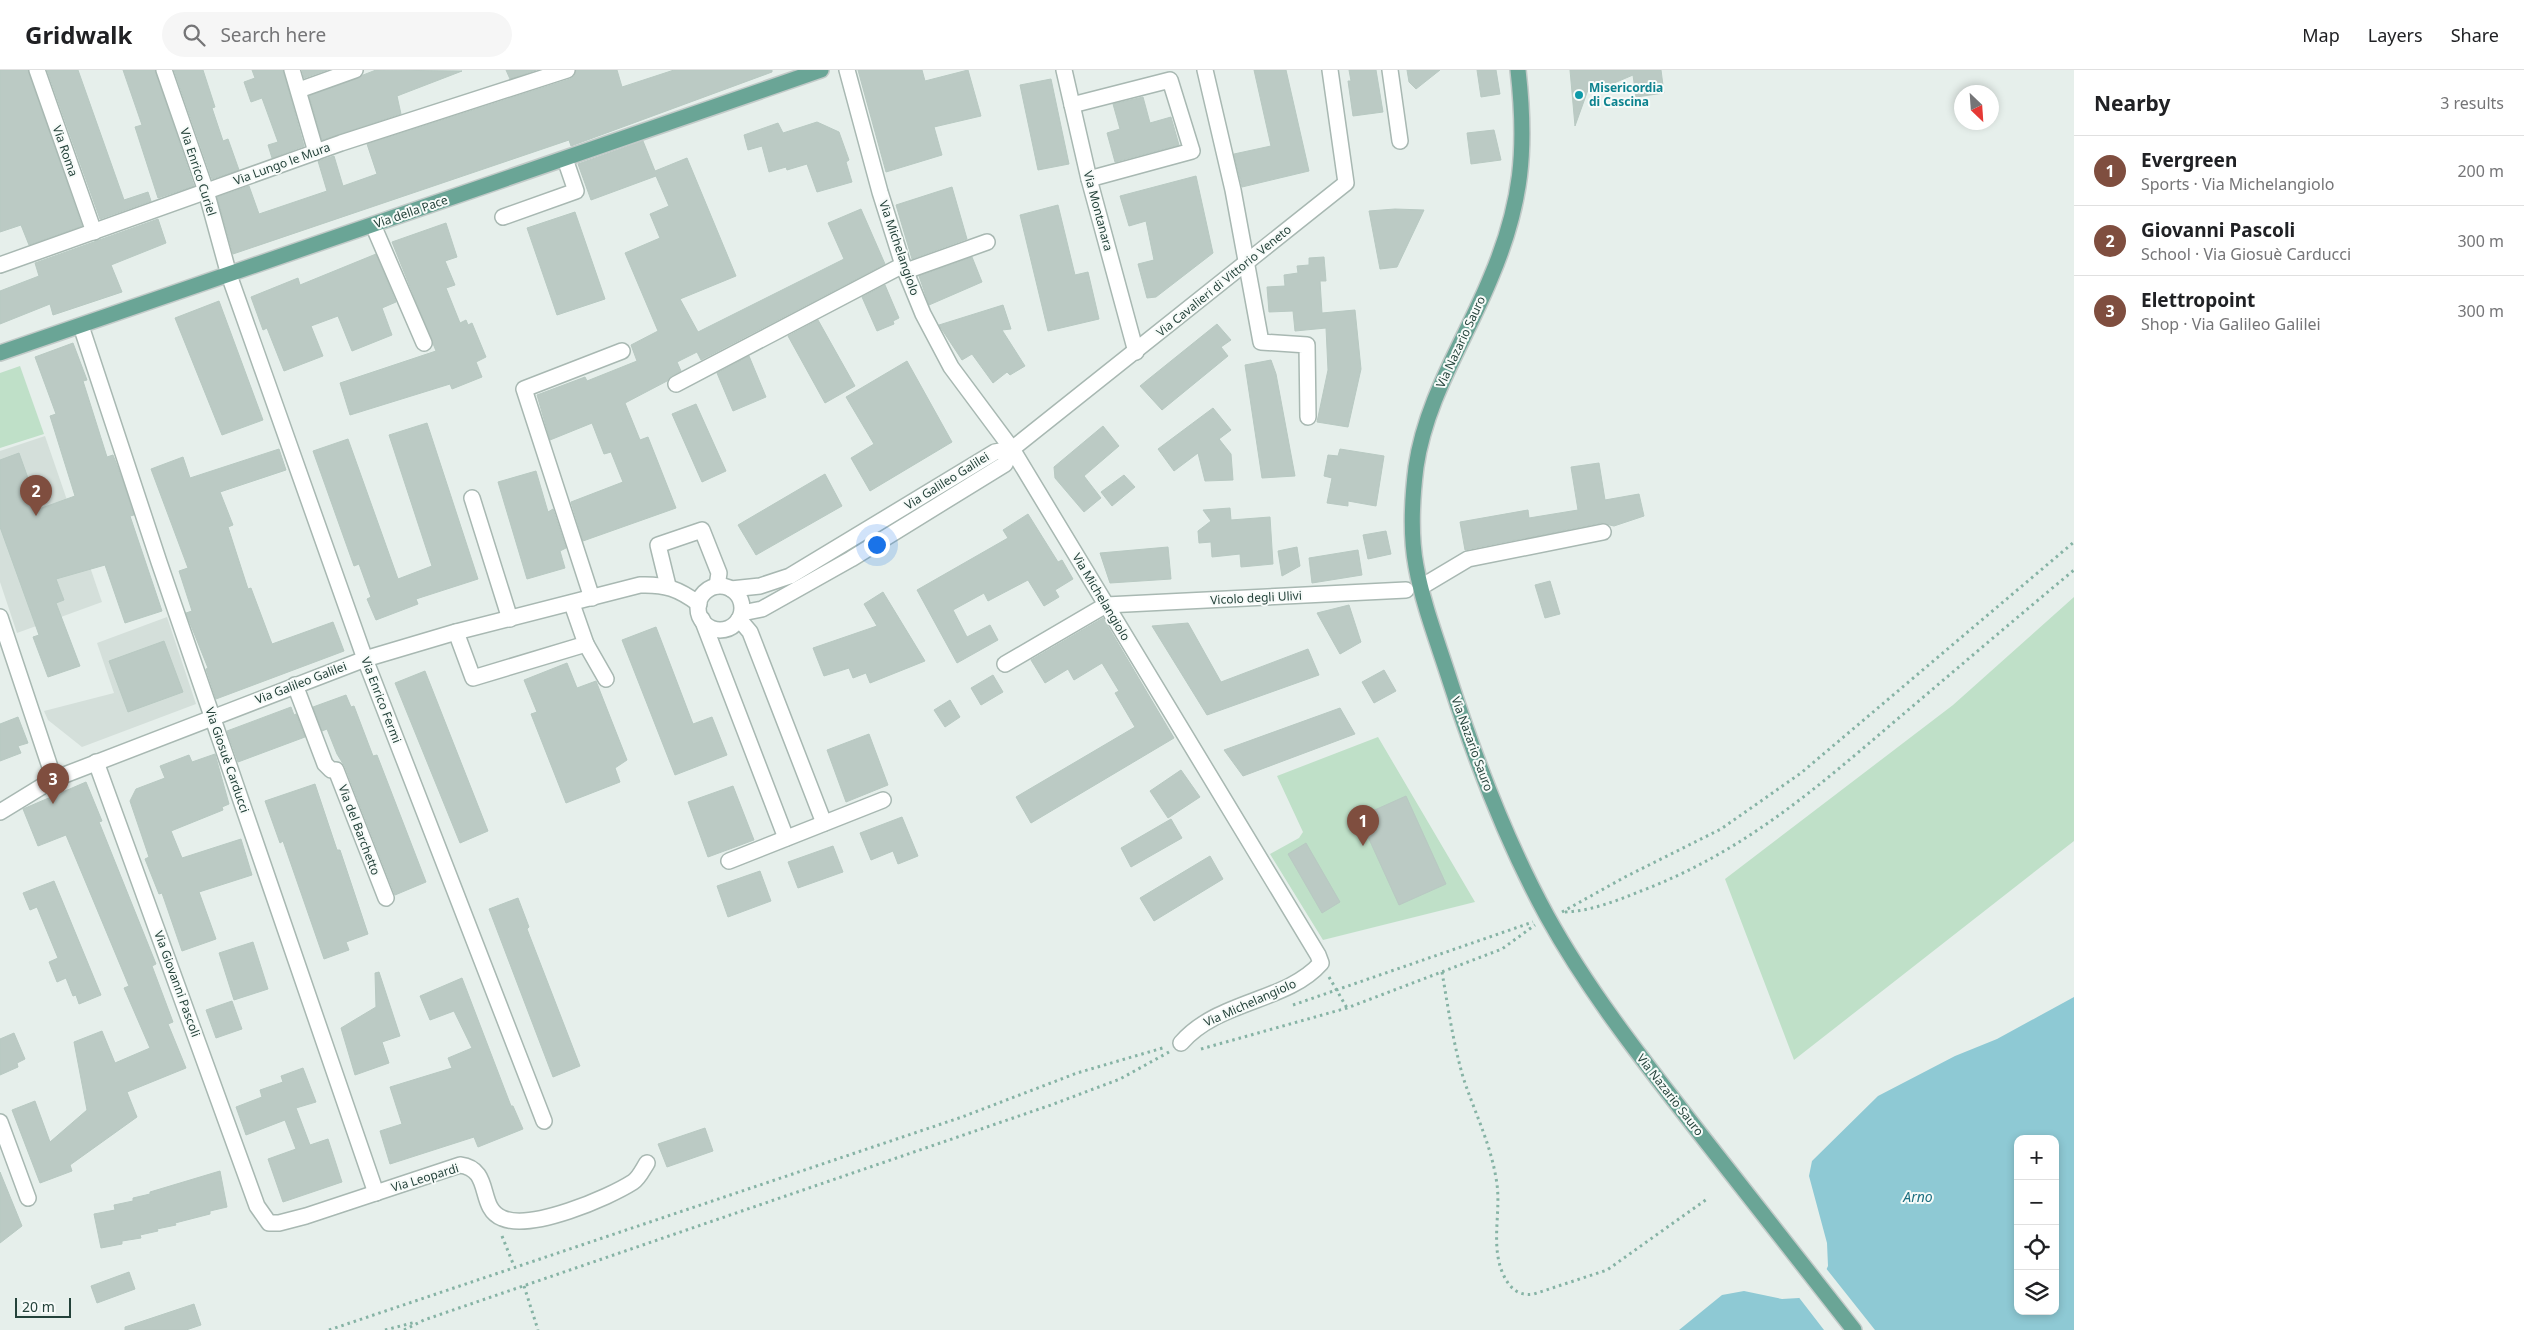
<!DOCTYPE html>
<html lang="en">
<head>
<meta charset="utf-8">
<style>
	body { margin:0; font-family:"Noto Sans",sans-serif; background:#f6f6f6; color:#202124 }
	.controls { position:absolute; right:15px; bottom:15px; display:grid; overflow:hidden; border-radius:10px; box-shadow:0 2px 8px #0003 }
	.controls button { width:45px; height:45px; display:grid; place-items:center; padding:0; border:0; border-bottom:1px solid #e0e0e0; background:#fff; color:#202124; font:25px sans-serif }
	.compass { position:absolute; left:1954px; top:15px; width:45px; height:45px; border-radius:50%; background:#fff; box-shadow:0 2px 8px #0003; rotate:155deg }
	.scale { position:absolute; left:15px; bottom:12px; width:56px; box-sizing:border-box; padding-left:5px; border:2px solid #24423a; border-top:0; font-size:14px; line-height:18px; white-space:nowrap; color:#24423a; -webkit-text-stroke:4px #f7fbf9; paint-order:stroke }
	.you { position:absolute; left:876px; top:474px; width:18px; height:18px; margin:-12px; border:4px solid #fff; border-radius:50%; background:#1a73e8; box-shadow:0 0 0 8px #1a73e833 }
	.badge { display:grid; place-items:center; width:32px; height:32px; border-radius:50%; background:#7f4e3f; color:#fff; font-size:16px; font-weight:700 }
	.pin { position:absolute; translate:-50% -41px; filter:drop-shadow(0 1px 2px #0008) }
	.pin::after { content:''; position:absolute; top:26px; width:18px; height:15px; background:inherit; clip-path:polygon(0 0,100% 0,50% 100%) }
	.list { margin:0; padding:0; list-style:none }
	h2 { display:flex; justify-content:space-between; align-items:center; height:65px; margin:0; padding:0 20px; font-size:21px }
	h2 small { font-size:16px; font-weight:400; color:#757577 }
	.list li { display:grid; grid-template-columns:32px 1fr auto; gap:15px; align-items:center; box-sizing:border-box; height:70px; padding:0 20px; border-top:1px solid #e0e0e0 }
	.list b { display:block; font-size:19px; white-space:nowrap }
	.list p { margin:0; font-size:16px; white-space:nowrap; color:#757577 }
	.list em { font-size:16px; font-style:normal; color:#757577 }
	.icon { flex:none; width:28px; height:28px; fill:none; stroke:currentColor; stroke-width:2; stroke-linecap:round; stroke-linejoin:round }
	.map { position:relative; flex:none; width:2074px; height:1260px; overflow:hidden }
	header { display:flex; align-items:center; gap:30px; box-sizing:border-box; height:70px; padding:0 25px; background:#fff; border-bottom:1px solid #e0e0e0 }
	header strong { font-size:24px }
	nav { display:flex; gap:28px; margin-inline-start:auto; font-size:18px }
	.search { width:350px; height:45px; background:#f6f6f6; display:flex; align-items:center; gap:12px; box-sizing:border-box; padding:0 18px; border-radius:28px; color:#757577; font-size:19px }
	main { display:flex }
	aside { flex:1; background:#fff }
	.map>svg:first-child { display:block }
	.built { fill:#d4dfda }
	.green { fill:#bfe0c8 }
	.water { fill:#8ec9d4; fill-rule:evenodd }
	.pier { fill:#e6efeb }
	.building { fill:#bbcac4; stroke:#b8c9c2 }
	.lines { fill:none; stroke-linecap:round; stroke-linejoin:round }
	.minor-casing { stroke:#a8b8b2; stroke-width:18 }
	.major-casing { stroke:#c2cac8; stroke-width:18 }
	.path { stroke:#86b3a5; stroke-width:3; stroke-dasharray:2.5 4; stroke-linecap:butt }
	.minor { stroke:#fff; stroke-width:15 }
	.major { stroke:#6aa596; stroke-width:15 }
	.culture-dot { fill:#0f9aa8; stroke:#f7fbf9; stroke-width:2 }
	.labels { text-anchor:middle; stroke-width:4; stroke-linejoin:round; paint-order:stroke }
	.culture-label { font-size:12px; font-weight:bold; fill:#0d838f; stroke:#f7fbf9; text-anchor:start }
	.street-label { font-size:12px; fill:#24423a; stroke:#f7fbf9 }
	.water-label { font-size:14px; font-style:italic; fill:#1c6f80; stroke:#f7fbf9 }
</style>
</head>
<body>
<header>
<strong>Gridwalk</strong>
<div class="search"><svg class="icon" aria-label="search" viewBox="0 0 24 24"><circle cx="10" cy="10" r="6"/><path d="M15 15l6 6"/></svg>Search here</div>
<nav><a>Map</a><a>Layers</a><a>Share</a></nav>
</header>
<main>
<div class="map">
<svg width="2074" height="1260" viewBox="0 0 2074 1260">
	<rect width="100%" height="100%" fill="#e6efeb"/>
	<g class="built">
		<polygon points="45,366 102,532 17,563 0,512 0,381"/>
		<polygon points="167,547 196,634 82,677 48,650 44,641 114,623 97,573"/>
	</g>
	<g class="green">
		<polygon points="20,296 44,364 0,378 0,303"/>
		<polygon points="2074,527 2074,771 1794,990 1725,809 1953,635"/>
		<polygon points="1378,667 1475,832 1323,870 1270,784 1299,768 1303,762 1277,706"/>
	</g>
	<path class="water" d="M 2074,927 L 2074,1260 L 1679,1260 L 1722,1225 L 1744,1221 L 1782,1229 L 1799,1228 L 1821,1211 L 1828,1196 L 1827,1173 L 1809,1106 L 1812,1091 L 1878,1026 L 1955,986 L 1997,969 ZM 2018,1069 L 2055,1069 L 2055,1241 L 2018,1241 Z"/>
	<polygon class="pier" points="1825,1197 1875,1260 1824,1260 1797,1225 1809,1220 1819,1210"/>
	<g class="building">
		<polygon points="0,0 28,0 82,156 29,175 21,155 0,162"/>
		<polygon points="47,0 78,0 124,130 148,122 151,131 100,149"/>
		<polygon points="123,0 155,0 194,116 158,128 135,57 142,55"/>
		<polygon points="174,0 203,0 215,37 212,38 223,71 228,69 239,100 212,109"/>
		<polygon points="252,0 283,0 304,76 272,88 268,75 278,72 262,28 251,32 244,12 255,8"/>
		<polygon points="302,0 327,0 304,8"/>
		<polygon points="376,0 462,1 397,26 401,44 322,70 309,26"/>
		<polygon points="506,0 536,0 510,9"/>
		<polygon points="576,0 617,0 622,17 674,0 772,0 772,2 571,76 569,70 233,184 217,127 249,116 259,144 327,121 318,91 334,86 343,116 377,104 367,74 570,9 574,6"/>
		<polygon points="858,0 922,0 925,11 968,0 981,46 934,57 942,85 886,102"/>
		<polygon points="1254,0 1286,0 1309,101 1242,117 1234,84 1271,76"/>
		<polygon points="1349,0 1376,0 1383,42 1353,46 1348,11 1351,11"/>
		<polygon points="1407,0 1440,0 1416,19 1409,12"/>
		<polygon points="1477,0 1496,0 1500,24 1481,27"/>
		<polygon points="1570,0 1661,0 1664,23 1636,27 1633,5 1607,16 1589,17 1575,56"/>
		<polygon points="1051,9 1069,94 1038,100 1020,15"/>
		<polygon points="1143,27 1150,53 1171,47 1179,75 1115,92 1107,63 1120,59 1113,34"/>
		<polygon points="817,52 839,62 849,90 846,92 852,112 817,122 807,94 787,100 786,97 769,102 762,76 748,80 744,65 778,53 783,63"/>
		<polygon points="1494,60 1501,90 1471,94 1467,63"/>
		<polygon points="643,71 655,101 687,88 736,206 680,229 698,262 844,189 828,153 861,139 885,194 701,290 697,282 677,292 681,301 671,306 667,311 625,333 640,370 648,367 676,438 583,471 571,432 623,412 611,382 604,384 592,353 550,370 537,325 585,307 587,311 637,291 631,275 658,261 625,183 660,168 650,144 669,136 656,106 591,130 578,94"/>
		<polygon points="1196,106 1213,183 1156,227 1147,228 1138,194 1154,190 1146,151 1129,156 1120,126"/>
		<polygon points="952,117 967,169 912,189 896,135"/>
		<polygon points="1058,135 1075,205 1088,202 1099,249 1048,261 1020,145"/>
		<polygon points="1395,139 1424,140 1397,197 1380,199 1369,141"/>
		<polygon points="575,142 605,229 557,245 527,158"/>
		<polygon points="158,149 166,173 111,195 122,222 53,245 50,234 0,254 0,221 39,206 35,193"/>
		<polygon points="446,153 457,187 445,191 455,215 446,218 460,253 466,250 468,255 472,253 486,287 476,292 482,307 452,319 450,314 350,345 340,313 436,281 392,172"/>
		<polygon points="376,184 396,232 382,238 392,265 352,281 338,246 311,256 323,286 284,301 267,258 263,260 251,227 298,208 300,215"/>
		<polygon points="972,187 982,212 929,235 919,206"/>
		<polygon points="1324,187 1326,211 1320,211 1322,243 1355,240 1361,299 1348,357 1317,352 1328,300 1326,258 1295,261 1293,241 1269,242 1267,217 1285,216 1284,205 1298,203 1297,196 1309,195 1309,188"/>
		<polygon points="885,215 899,248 893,251 894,254 877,261 862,227"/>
		<polygon points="219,231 263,350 222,365 175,248"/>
		<polygon points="1003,235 1011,259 1002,260 1025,296 1010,305 1007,302 993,313 972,284 962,290 939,255"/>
		<polygon points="818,250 855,316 825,333 788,266"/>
		<polygon points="1217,254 1231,270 1221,277 1228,286 1162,340 1140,316"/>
		<polygon points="73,273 87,310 83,311 107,387 113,385 122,408 134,445 130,446 162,541 125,553 105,495 56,509 64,530 56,533 80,596 48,607 33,567 39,565 0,457 0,390 19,383 39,439 75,426 50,346 56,344 35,287"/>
		<polygon points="749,286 766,327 733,341 717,303"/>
		<polygon points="1271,290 1276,304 1295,406 1262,408 1245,295"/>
		<polygon points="907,291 952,372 870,421 851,388 874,374 846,327"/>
		<polygon points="696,334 726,401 702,412 672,344"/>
		<polygon points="1213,338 1231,360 1219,369 1231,384 1233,410 1205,411 1198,383 1174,401 1158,379"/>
		<polygon points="427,353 478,509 416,529 418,534 376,550 367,529 371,527 359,494 354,496 313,381 348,369 398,509 432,496 389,365"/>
		<polygon points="1103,356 1119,376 1084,406 1101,428 1084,442 1055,408 1054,397"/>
		<polygon points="279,379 286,400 220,422 233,455 228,457 248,519 251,518 272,574 333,552 344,581 216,629 206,599 208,598 186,543 192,541 179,501 188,498 151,399 183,387 190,408"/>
		<polygon points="1340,379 1384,386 1376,436 1348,431 1348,436 1327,433 1332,408 1324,406 1328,385 1338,386"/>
		<polygon points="1599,393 1605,430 1639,424 1644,446 1614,456 1601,453 1465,480 1460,452 1528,440 1529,448 1578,440 1571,397"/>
		<polygon points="536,401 548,442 553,439 566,478 560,481 565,498 527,509 498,412"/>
		<polygon points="825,404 842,436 756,485 738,455"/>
		<polygon points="1124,405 1135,417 1112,436 1101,422"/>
		<polygon points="1230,438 1231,450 1270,447 1273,494 1241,497 1240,484 1212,487 1211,472 1199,473 1198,461 1211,451 1203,440"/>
		<polygon points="1028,444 1058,492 1062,490 1073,509 1055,520 1059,527 1044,536 1028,510 988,531 984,523 953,540 967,567 990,555 998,570 957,593 917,520 1008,468 1003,460"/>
		<polygon points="1386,461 1391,484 1368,489 1363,465"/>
		<polygon points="1168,477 1171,509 1110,513 1100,483"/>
		<polygon points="1297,477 1300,496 1282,506 1278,481"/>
		<polygon points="1358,480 1362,505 1312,513 1309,488"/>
		<polygon points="1550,511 1560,544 1545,548 1535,515"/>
		<polygon points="883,522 925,591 870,613 866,603 853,608 849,598 824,606 813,578 877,556 864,534"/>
		<polygon points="1349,535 1361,572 1340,584 1317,543"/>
		<polygon points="1103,548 1174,668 1031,753 1016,727 1135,657 1115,623 1119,621 1102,593 1074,610 1068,599 1045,613 1031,590"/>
		<polygon points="1188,553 1221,612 1308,579 1319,605 1207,645 1152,556"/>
		<polygon points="656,557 693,654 712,647 727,685 675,705 622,570"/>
		<polygon points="164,571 183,622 128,642 109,591"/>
		<polygon points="567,593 577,618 596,611 627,690 615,698 620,712 566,733 531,644 537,642 524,610"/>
		<polygon points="1384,600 1396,621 1374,633 1362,612"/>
		<polygon points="425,601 488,761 460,773 395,613"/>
		<polygon points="993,605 1003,622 981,635 971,618"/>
		<polygon points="346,625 351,637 354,636 373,686 377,685 426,812 395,825 345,697 337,684 327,659 322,661 313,637"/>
		<polygon points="950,630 960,647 945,657 934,640"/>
		<polygon points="291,637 294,645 296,644 305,667 238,692 227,661"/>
		<polygon points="1340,638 1355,664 1243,706 1224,680"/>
		<polygon points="18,647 28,673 18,676 21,683 0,691 0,654"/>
		<polygon points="869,664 888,715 846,732 827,680"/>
		<polygon points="215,684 229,734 222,737 223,740 171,761 182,788 241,769 252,805 199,822 216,869 182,881 162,823 159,824 145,789 149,787 130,731 136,719 165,708 160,696 189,685 192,692"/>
		<polygon points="1181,700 1200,727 1168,748 1150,721"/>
		<polygon points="86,712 102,751 99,752 156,894 152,896 173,952 168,954 186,998 127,1022 137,1047 70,1095 72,1101 40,1113 12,1040 35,1031 50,1072 87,1040 74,972 102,961 115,993 150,978 124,918 129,916 66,765 38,776 23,739"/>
		<polygon points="315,714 337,780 340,780 368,864 346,872 349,880 324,889 283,771 280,773 265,731"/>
		<polygon points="733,716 754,770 708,787 688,732"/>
		<polygon points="1406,726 1446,814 1399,835 1359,747"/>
		<polygon points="902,747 918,786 898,794 893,781 871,790 860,763"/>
		<polygon points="1171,749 1182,768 1131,797 1121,778"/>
		<polygon points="1306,773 1340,832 1322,843 1288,784"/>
		<polygon points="833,776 843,802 798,818 788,792"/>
		<polygon points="1210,786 1223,809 1154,851 1140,828"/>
		<polygon points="760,801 771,831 728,847 717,816"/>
		<polygon points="54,811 101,925 79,934 76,925 73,926 66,908 57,912 49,892 58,888 37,837 30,840 23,823"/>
		<polygon points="518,828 529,857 527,859 580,996 553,1007 489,839"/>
		<polygon points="253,872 268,919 234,930 219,883"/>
		<polygon points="379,902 400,966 382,972 389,993 355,1005 341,958 376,937 375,903"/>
		<polygon points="462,908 511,1036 513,1036 523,1059 478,1077 474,1067 390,1094 380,1061 402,1054 390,1017 452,998 448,988 472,978 454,941 430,950 420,926"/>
		<polygon points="232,931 242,959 216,968 206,940"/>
		<polygon points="14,963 25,989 17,993 18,997 0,1005 0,969"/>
		<polygon points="303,998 316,1032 296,1038 310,1075 328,1069 342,1112 283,1132 268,1089 296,1079 285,1050 246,1065 236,1037 262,1027 260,1020 283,1012 281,1006"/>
		<polygon points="705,1058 713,1081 667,1097 658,1074"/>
		<polygon points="220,1101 227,1137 210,1141 210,1144 175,1153 176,1155 157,1159 158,1161 140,1165 141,1168 122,1171 122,1174 101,1178 94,1144 115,1140 114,1135 133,1131 133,1128 150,1124 150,1122"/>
		<polygon points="0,1102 22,1156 0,1173"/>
		<polygon points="129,1202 135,1219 97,1233 91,1216"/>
		<polygon points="194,1234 201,1255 186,1260 125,1260 125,1257"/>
	</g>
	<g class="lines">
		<defs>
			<g id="minor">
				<polyline points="37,0 94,162"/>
				<polyline points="164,0 206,121 229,205 365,589 544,1051"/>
				<polyline points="292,0 316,82"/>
				<path d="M 847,0 L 880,122 L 903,195 L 923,244 L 951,297 L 1012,379 L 1318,885 L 1321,893 C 1287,932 1218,930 1181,973"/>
				<polyline points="1064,0 1089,109 1136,282"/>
				<polyline points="1205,0 1233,120 1261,272 1307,275 1308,347"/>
				<polyline points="1390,0 1400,71"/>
				<polyline points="299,20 355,0"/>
				<polyline points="1072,35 1170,10 1192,81 1089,109"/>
				<polyline points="503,147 576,121 565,89"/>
				<polyline points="373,155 424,273"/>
				<polyline points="0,195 341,73 567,0"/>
				<polyline points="906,201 987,172"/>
				<polyline points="81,256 159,492 376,1123"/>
				<polyline points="676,314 903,195"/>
				<polyline points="472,428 510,549"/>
				<polyline points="668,516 658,475 702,460 719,503 717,516"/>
				<circle cx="720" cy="538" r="22"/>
				<polyline points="1421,517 1468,489 1603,462"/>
				<polyline points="731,519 760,516 790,506 995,382 1012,379"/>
				<polyline points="592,528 524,319 622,281"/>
				<polyline points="742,543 762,539 851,489 1005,394 1012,379 1346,113 1330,0"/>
				<polyline points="0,547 54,709"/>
				<polyline points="702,549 786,768"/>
				<polyline points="739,549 750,562 824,753"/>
				<polyline points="456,562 473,608 586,574 572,534"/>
				<polyline points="586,574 606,609"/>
				<polyline points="1005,594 1106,535 1406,520"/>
				<polyline points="295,615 325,694 331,700 336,700 386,828"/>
				<path d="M 96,692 L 257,1136 L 269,1153 L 279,1153 L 306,1146 L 460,1095 C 493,1099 477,1138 502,1148 C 531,1161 608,1128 633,1112 C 639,1108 643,1099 647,1093"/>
				<path d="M 0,742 L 54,709 L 365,589 L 456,562 L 640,515 C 665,514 679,519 699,534"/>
				<polyline points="729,791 883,730"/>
				<polyline points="0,1052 28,1128"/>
			</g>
			<g id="major">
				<path d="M 1518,0 C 1527,79 1522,134 1491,207 C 1465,271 1426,328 1416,397 C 1412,429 1410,464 1416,496 C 1423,535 1438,573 1450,611 C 1476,692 1506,771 1547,846 C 1590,924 1646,994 1701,1065 C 1752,1130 1803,1195 1854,1260"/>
				<polyline points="0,283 821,0"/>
			</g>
		</defs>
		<use href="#minor" class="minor-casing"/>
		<use href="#major" class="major-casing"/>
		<g class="path">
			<polyline points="1562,842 1625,807 1721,759 1801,703 2074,472"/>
			<path d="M 1565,842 C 1591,841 1616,831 1641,821 C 1743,782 1813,721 1894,652 C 1954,601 2014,550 2074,500"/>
			<path d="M 1442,902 C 1448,937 1453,972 1463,1007 C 1474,1041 1490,1072 1496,1108 C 1502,1138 1491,1169 1501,1199 C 1507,1215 1516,1227 1534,1224 L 1607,1200 L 1707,1129"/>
			<polyline points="1329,907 1347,938"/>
			<polyline points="1293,935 1533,852"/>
			<polyline points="1201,979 1347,938 1502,879 1535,855"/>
			<polyline points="502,1166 514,1196"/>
			<polyline points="524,1216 538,1260"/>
			<polyline points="329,1260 962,1047 1077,1003 1166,977"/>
			<polyline points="385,1260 416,1252"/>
			<polyline points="404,1260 424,1250 1051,1035 1120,1009 1169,982"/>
		</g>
		<use href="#minor" class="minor"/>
		<use href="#major" class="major"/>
	</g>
	<circle class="culture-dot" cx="1579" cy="25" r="5"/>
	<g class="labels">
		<g class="culture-label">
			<text x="1589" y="22">Misericordia<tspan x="1589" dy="14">di Cascina</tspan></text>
		</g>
		<g class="street-label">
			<text transform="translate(65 81) rotate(71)" y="4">Via Roma</text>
			<text transform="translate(282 94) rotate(-20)" y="4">Via Lungo le Mura</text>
			<text transform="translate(198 102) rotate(72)" y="4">Via Enrico Curiel</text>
			<text transform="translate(1098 141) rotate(75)" y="4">Via Montanara</text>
			<text transform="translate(411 142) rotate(-19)" y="4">Via della Pace</text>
			<text transform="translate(899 178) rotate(71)" y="4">Via Michelangiolo</text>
			<text transform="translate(1224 211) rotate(-39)" y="4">Via Cavalieri di Vittorio Veneto</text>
			<text transform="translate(1461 272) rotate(-65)" y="4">Via Nazario Sauro</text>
			<text transform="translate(947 411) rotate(-32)" y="4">Via Galileo Galilei</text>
			<text transform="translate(1101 527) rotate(59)" y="4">Via Michelangiolo</text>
			<text transform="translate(1256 528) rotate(-3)" y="4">Vicolo degli Ulivi</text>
			<text transform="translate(301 613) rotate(-21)" y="4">Via Galileo Galilei</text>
			<text transform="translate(381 630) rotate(69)" y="4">Via Enrico Fermi</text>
			<text transform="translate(1472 674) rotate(70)" y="4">Via Nazario Sauro</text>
			<text transform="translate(227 690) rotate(71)" y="4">Via Giosuè Carducci</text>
			<text transform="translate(359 760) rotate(69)" y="4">Via del Barchetto</text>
			<text transform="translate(177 914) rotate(70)" y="4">Via Giovanni Pascoli</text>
			<text transform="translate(1250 933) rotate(-24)" y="4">Via Michelangiolo</text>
			<text transform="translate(1670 1025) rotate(52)" y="4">Via Nazario Sauro</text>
			<text transform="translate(425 1108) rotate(-17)" y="4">Via Leopardi</text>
		</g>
		<g class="water-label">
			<text x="1918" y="1132">Arno</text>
		</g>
	</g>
</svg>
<div class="controls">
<button>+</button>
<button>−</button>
<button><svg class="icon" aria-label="locate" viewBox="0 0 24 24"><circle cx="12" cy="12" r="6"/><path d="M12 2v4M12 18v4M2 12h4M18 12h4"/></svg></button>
<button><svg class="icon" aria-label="layers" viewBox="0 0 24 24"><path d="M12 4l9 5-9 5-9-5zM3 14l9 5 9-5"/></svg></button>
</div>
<svg class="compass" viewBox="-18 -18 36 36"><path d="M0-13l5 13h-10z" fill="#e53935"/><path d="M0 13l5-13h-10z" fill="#757577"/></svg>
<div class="scale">20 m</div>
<div class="you"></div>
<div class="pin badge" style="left:1363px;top:776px">1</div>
<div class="pin badge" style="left:36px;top:446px">2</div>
<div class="pin badge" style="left:53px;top:734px">3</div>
</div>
<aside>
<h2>Nearby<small>3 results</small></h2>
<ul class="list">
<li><span class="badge">1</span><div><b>Evergreen</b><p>Sports · Via Michelangiolo</p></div><em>200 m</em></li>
<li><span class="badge">2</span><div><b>Giovanni Pascoli</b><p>School · Via Giosuè Carducci</p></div><em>300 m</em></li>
<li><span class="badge">3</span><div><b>Elettropoint</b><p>Shop · Via Galileo Galilei</p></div><em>300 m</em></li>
</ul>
</aside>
</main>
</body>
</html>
